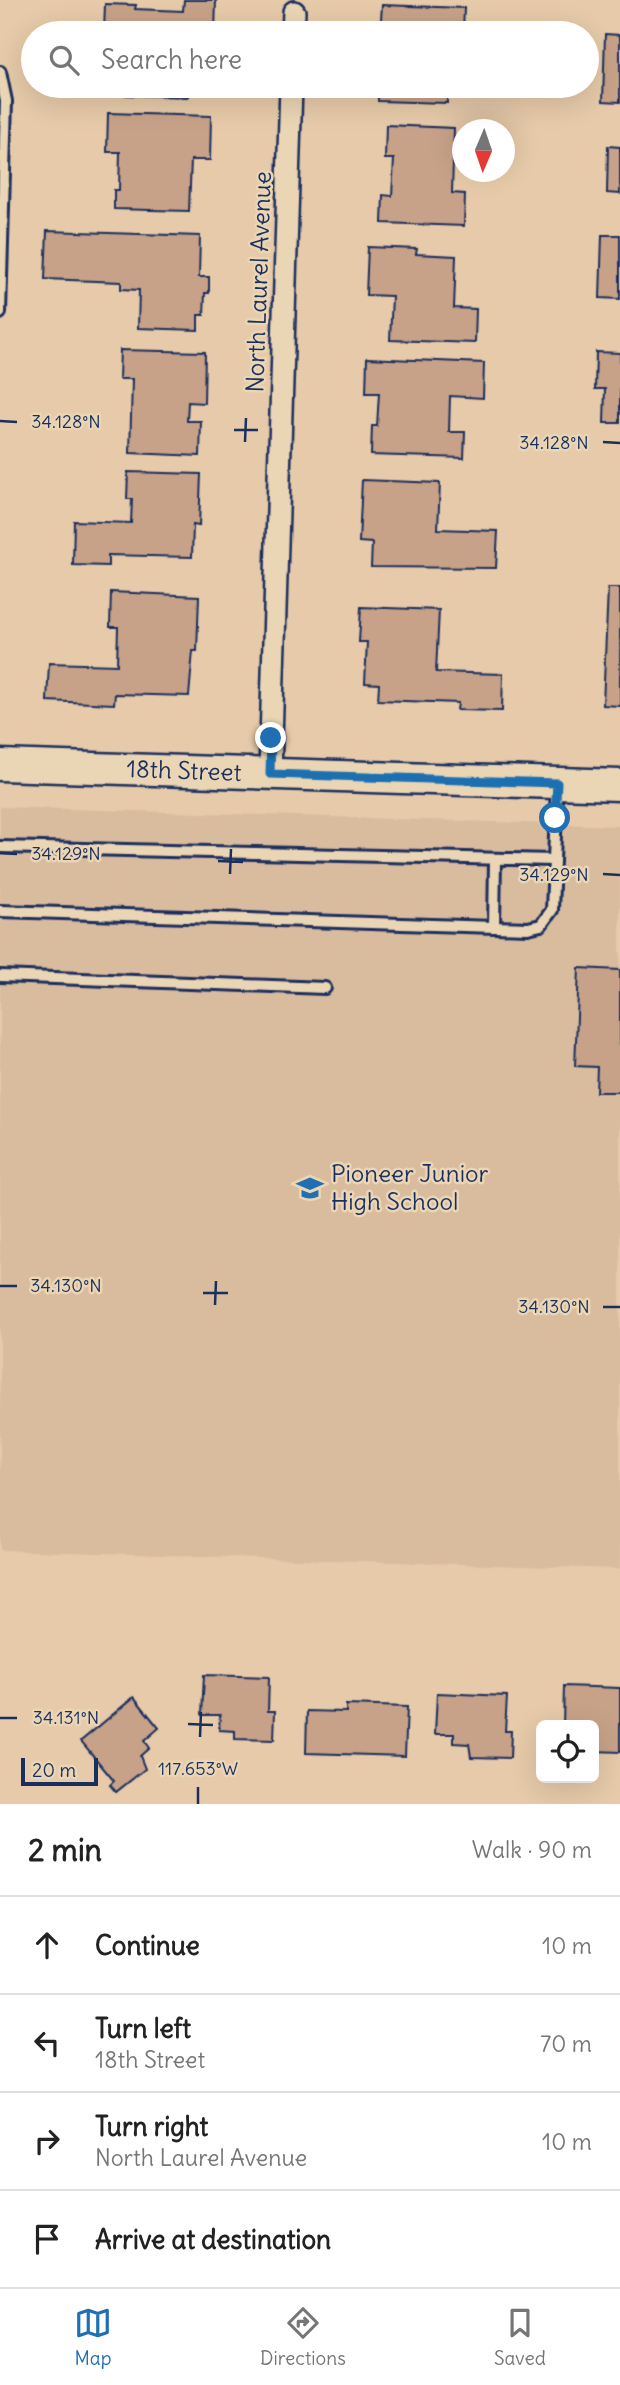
<!DOCTYPE html>
<html lang="en">
<head>
<meta charset="utf-8">
<style>
	body { margin:0; font-family:Delius,sans-serif; background:#f2f2f2; color:#222 }
	.controls { position:absolute; right:21px; bottom:21px; display:grid; overflow:hidden; border-radius:10px; box-shadow:0 7px 28px #0002 }
	.controls button { width:63px; height:63px; display:grid; place-items:center; padding:0; border:0; border-bottom:2px solid #e0e0e0; background:#fff; color:#222; font:35px sans-serif }
	.compass { position:absolute; left:452px; top:119px; width:63px; height:63px; border-radius:50%; background:#fff; box-shadow:0 7px 28px #0002; rotate:182deg }
	.scale { position:absolute; left:21px; bottom:18px; width:77px; box-sizing:border-box; padding-left:7px; border:4px solid #1b2f5e; border-top:0; font-size:19px; line-height:24px; white-space:nowrap; color:#1b2f5e; -webkit-text-stroke:5px #ead5b4; paint-order:stroke }
	.stop { position:absolute; width:21px; height:21px; margin:-16px; border:5px solid #1f6fb2; border-radius:50%; background:#fff }
	.stop.end { background:#1f6fb2; border-color:#fff; box-shadow:0 2px 7px #0008 }
	.list { margin:0; padding:0; list-style:none }
	h2 { display:flex; justify-content:space-between; align-items:center; height:91px; margin:0; padding:0 28px; font-size:30px }
	h2 small { font-size:23px; font-weight:400; color:#767676 }
	.list li { display:grid; grid-template-columns:46px 1fr auto; gap:21px; align-items:center; box-sizing:border-box; height:98px; padding:0 28px; border-top:2px solid #e0e0e0 }
	.list b { display:block; font-size:26px; white-space:nowrap }
	.list p { margin:0; font-size:23px; white-space:nowrap; color:#767676 }
	.list em { font-size:23px; font-style:normal; color:#767676 }
	.icon { flex:none; width:38px; height:38px; fill:none; stroke:currentColor; stroke-width:2; stroke-linecap:round; stroke-linejoin:round }
	.map { position:relative; flex:none; width:620px; height:1804px; overflow:hidden }
	.search { position:absolute; background:#fff; box-shadow:0 7px 28px #0002; left:21px; right:21px; top:21px; height:77px; display:flex; align-items:center; gap:18px; box-sizing:border-box; padding:0 24px; border-radius:38px; color:#767676; font-size:26px }
	.sheet { height:483px; background:#fff }
	nav { display:flex; justify-content:space-around; align-items:center; box-sizing:border-box; height:98px; border-top:2px solid #e0e0e0; background:#fff; font-size:19px; color:#767676 }
	nav a { display:grid; justify-items:center; gap:4px }
	nav .on { color:#1f6fb2 }
	.map>svg:first-child { display:block }
	.built { fill:#d9bb9e }
	.building { fill:#c7a288; stroke:#1b2f5e; stroke-width:2 }
	.lines { fill:none; stroke-linecap:round; stroke-linejoin:round }
	.lane-casing { stroke:#1b2f5e; stroke-width:16 }
	.street-casing { stroke:#1b2f5e; stroke-width:26 }
	.secondary-casing { stroke:#1b2f5e; stroke-width:35 }
	.lane { stroke:#ead5b4; stroke-width:10 }
	.street { stroke:#ead5b4; stroke-width:21 }
	.secondary { stroke:#ead5b4; stroke-width:30 }
	.route { stroke:#1f6fb2; stroke-width:9 }
	.ticks { fill:none; stroke:#1b2f5e; stroke-width:2.5 }
	.labels { text-anchor:middle; stroke-width:5; stroke-linejoin:round; paint-order:stroke }
	.street-label { font-size:24px; fill:#1b2f5e; stroke:#ead5b4 }
	.poi-label { font-size:24px; fill:#1b2f5e; stroke:#ead5b4; text-anchor:start }
	.ticks-label { font-size:18px; text-anchor:middle; fill:#1b2f5e; stroke:#ead5b4; stroke-width:5; stroke-linejoin:round; paint-order:stroke }
</style>
</head>
<body>
<div class="map">
<svg width="620" height="1804" viewBox="0 0 620 1804">
	<rect width="100%" height="100%" fill="#e6caa9"/>
	<filter id="ink" filterUnits="userSpaceOnUse"><feTurbulence type="fractalNoise" baseFrequency=".0143" numOctaves="2"/><feDisplacementMap in="SourceGraphic" scale="14" xChannelSelector="R" yChannelSelector="G"/><feConvolveMatrix kernelMatrix="1 2 1 2 8 2 1 2 1" color-interpolation-filters="sRGB"/></filter>
	<g filter="url(#ink)">
		<polygon class="built" points="0,807 620,826 620,1569 0,1550"/>
		<g class="building">
			<polygon points="184,0 216,0 215,33 104,33 105,4 136,5 135,9 183,11"/>
			<polygon points="382,5 464,8 463,33 380,33"/>
			<polygon points="605,34 620,35 620,102 603,101"/>
			<polygon points="126,86 188,86 188,97 126,95"/>
			<polygon points="378,86 447,86 447,103 378,101"/>
			<polygon points="108,113 211,116 210,160 191,160 189,211 114,209 114,190 119,190 120,152 107,152"/>
			<polygon points="386,125 454,128 452,193 465,194 464,226 382,223 383,195 392,196 394,159 385,159"/>
			<polygon points="608,146 620,147 620,194 607,193"/>
			<polygon points="47,231 200,236 199,277 209,277 209,293 205,293 204,315 198,315 198,330 138,328 139,290 121,289 121,282 45,279"/>
			<polygon points="602,235 620,235 620,299 600,298"/>
			<polygon points="368,247 417,249 416,254 456,256 454,308 476,309 475,343 390,340 392,296 366,295"/>
			<polygon points="120,350 205,352 204,403 188,402 187,421 201,421 200,456 130,453 132,379 119,379"/>
			<polygon points="596,352 620,353 620,423 604,423 605,389 595,389"/>
			<polygon points="367,358 484,363 483,398 450,396 449,432 465,432 464,458 371,455 372,426 377,426 379,393 366,393"/>
			<polygon points="128,472 201,474 199,526 193,525 192,557 108,555 108,566 73,565 74,521 131,523 132,499 127,499"/>
			<polygon points="362,480 440,483 438,529 498,531 496,568 371,567 372,543 359,542"/>
			<polygon points="608,588 620,588 620,706 603,705"/>
			<polygon points="111,592 199,596 197,651 193,651 189,696 115,694 114,704 47,701 49,663 117,665 118,627 110,627"/>
			<polygon points="361,607 439,610 436,672 503,674 502,711 457,710 458,703 378,700 379,684 365,683 367,642 359,642"/>
			<polygon points="579,968 620,970 620,1092 596,1092 597,1067 575,1066"/>
			<polygon points="204,1675 269,1677 268,1711 275,1711 274,1740 235,1739 235,1731 219,1730 220,1715 202,1715"/>
			<polygon points="564,1686 620,1688 620,1752 594,1751 594,1725 563,1725"/>
			<polygon points="437,1693 507,1696 505,1731 511,1731 510,1758 471,1757 469,1744 454,1743 454,1734 435,1734"/>
			<polygon points="134,1697 159,1728 144,1741 149,1748 140,1756 145,1769 116,1792 110,1785 114,1781 81,1741"/>
			<polygon points="346,1705 407,1707 405,1756 306,1753 307,1711 346,1712"/>
		</g>
		<g class="lines">
			<defs>
				<g id="lane">
					<polyline points="0,72 6,101 0,313"/>
					<polyline points="0,847 554,860"/>
					<polyline points="0,911 528,928 541,925 552,910 557,785"/>
					<polyline points="494,927 495,859"/>
					<polyline points="0,976 325,988"/>
				</g>
				<g id="street">
					<polyline points="293,33 294,12"/>
					<polyline points="270,773 291,86"/>
				</g>
				<polyline id="secondary" points="0,765 620,785"/>
			</defs>
			<use href="#lane" class="lane-casing"/>
			<use href="#street" class="street-casing"/>
			<use href="#secondary" class="secondary-casing"/>
			<use href="#lane" class="lane"/>
			<use href="#street" class="street"/>
			<use href="#secondary" class="secondary"/>
		</g>
	</g>
	<g class="lines" filter="url(#ink)">
		<polyline class="route" points="271,738 270,774 557,783 555,818"/>
	</g>
	<path class="ticks" d="M 0,421 L 17,422M 234,430 L 258,430M 245,442 L 246,418M 603,442 L 620,443M 0,853 L 17,854M 218,861 L 243,862M 230,874 L 231,849M 603,874 L 620,875M 0,1286 L 17,1286M 203,1293 L 228,1293M 215,1305 L 216,1281M 603,1307 L 620,1307M 0,1718 L 17,1718M 188,1724 L 213,1725M 200,1737 L 201,1712M 198,1804 L 198,1787"/>
	<defs>
		<symbol id="school-bare" viewBox="-9 -9 18 18"><path d="M0-5L7-2L0 1L-7-2ZM-4 1L0 2.5L4 1V4Q0 6-4 4Z" fill="#1f6fb2" stroke="#ead5b4" stroke-width="2.5" paint-order="stroke"/></symbol>
	</defs>
	<g fill-rule="evenodd">
		<use href="#school-bare" x="291" y="1169" width="38" height="38"/>
	</g>
	<g class="labels">
		<g class="street-label">
			<text transform="translate(259 282) rotate(-88)" y="8">North Laurel Avenue</text>
			<text transform="translate(184 771) rotate(2)" y="8">18th Street</text>
		</g>
		<g class="poi-label">
			<text x="331" y="1182">Pioneer Junior<tspan x="331" dy="28">High School</tspan></text>
		</g>
	</g>
	<g class="ticks-label">
		<text x="66" y="428">34.128°N</text>
		<text x="554" y="449">34.128°N</text>
		<text x="66" y="860">34.129°N</text>
		<text x="554" y="881">34.129°N</text>
		<text x="66" y="1292">34.130°N</text>
		<text x="554" y="1313">34.130°N</text>
		<text x="66" y="1724">34.131°N</text>
		<text x="198" y="1775">117.653°W</text>
	</g>
</svg>
<div class="controls">
<button><svg class="icon" aria-label="locate" viewBox="0 0 24 24"><circle cx="12" cy="12" r="6"/><path d="M12 2v4M12 18v4M2 12h4M18 12h4"/></svg></button>
</div>
<svg class="compass" viewBox="-18 -18 36 36"><path d="M0-13l5 13h-10z" fill="#e53935"/><path d="M0 13l5-13h-10z" fill="#767676"/></svg>
<div class="scale">20 m</div>
<div class="stop" style="left:555px;top:818px"></div>
<div class="stop end" style="left:271px;top:738px"></div>
<div class="search"><svg class="icon" aria-label="search" viewBox="0 0 24 24"><circle cx="10" cy="10" r="6"/><path d="M15 15l6 6"/></svg>Search here</div>
</div>
<section class="sheet">
<h2>2 min<small>Walk · 90 m</small></h2>
<ul class="list">
<li><svg class="icon" aria-label="ahead" viewBox="0 0 24 24"><path d="M12 20V5M6 11l6-6 6 6"/></svg><div><b>Continue</b></div><em>10 m</em></li>
<li><svg class="icon" aria-label="left" viewBox="0 0 24 24"><path d="M17 20v-9H6M10 6l-5 5 5 5"/></svg><div><b>Turn left</b><p>18th Street</p></div><em>70 m</em></li>
<li><svg class="icon" aria-label="right" viewBox="0 0 24 24"><path d="M7 20v-9h11M14 6l5 5-5 5"/></svg><div><b>Turn right</b><p>North Laurel Avenue</p></div><em>10 m</em></li>
<li><svg class="icon" aria-label="arrive" viewBox="0 0 24 24"><path d="M6 21V4h12l-3 4 3 4H6"/></svg><div><b>Arrive at destination</b></div></li>
</ul>
</section>
<nav>
<a class="on"><svg class="icon" aria-label="map" viewBox="0 0 24 24"><path d="M3 6l6-2 6 2 6-2v14l-6 2-6-2-6 2zM9 4v14M15 6v14"/></svg>Map</a>
<a><svg class="icon" aria-label="directions" viewBox="0 0 24 24"><path d="M12 3l9 9-9 9-9-9zM9 14v-3h6M13 9l2 2-2 2"/></svg>Directions</a>
<a><svg class="icon" aria-label="saved" viewBox="0 0 24 24"><path d="M7 4h10v16l-5-4-5 4z"/></svg>Saved</a>
</nav>
</body>
</html>
